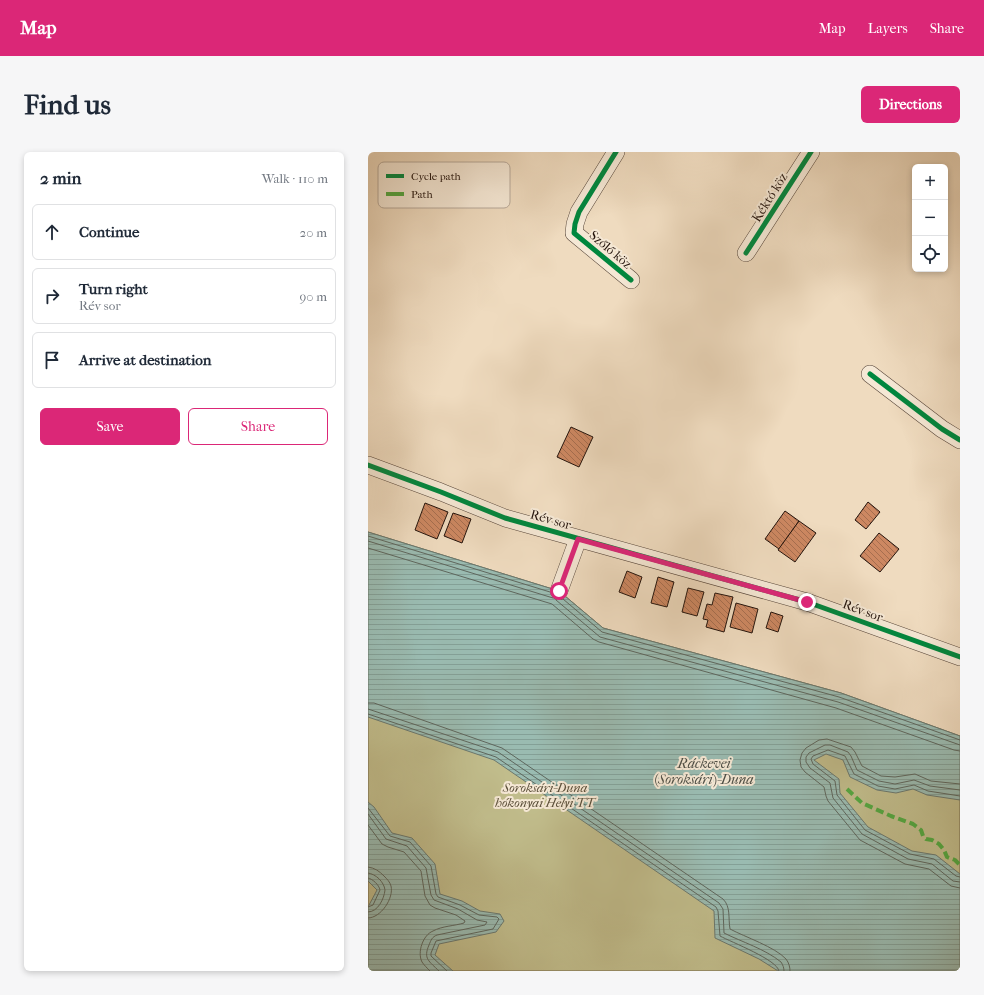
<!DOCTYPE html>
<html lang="en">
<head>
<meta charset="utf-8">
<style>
	body { margin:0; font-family:"IM FELL French Canon",serif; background:#f6f6f7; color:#1f2937 }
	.controls { position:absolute; right:12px; top:12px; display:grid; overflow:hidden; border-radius:6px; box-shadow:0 2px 6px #0003 }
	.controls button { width:36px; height:36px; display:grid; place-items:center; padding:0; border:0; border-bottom:1px solid #e0e1e3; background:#fff; color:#1f2937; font:20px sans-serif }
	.stop { position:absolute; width:12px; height:12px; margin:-9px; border:3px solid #db2777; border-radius:50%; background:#fff }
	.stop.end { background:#db2777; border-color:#fff; box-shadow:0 1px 4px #0008 }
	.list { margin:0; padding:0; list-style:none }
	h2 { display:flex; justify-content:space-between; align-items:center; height:52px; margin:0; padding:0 16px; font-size:17px }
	h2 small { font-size:13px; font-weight:400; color:#747a83 }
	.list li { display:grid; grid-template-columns:26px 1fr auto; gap:12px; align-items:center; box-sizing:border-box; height:56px; margin:0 8px 8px; padding:0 8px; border:1px solid #e0e1e3; border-radius:6px }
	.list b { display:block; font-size:15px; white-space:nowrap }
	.list p { margin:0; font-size:13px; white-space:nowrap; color:#747a83 }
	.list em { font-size:13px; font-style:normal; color:#747a83 }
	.actions { display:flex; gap:8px; padding:12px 16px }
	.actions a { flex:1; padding:9px 0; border:1px solid #db2777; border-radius:6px; text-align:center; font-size:14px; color:#db2777 }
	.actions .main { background:#db2777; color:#fff }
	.icon { flex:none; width:22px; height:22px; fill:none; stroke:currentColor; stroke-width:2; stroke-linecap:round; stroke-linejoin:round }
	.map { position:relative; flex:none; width:592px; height:819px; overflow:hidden; border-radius:6px }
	header { display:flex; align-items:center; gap:24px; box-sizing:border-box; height:56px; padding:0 20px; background:#db2777; color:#fff }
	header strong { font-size:19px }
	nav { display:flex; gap:22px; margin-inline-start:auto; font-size:14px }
	.intro { display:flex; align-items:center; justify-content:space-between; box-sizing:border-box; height:96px; padding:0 24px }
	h1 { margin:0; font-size:28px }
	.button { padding:10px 18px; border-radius:6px; background:#db2777; color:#fff; font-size:14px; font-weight:700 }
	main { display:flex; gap:24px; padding:0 24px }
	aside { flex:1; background:#fff; border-radius:6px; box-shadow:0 2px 6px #0003 }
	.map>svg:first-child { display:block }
	.park { fill:#c1bd8c; stroke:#72684c }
	.water { fill:url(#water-rules); stroke:#6a786f }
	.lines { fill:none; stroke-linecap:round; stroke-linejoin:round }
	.shore { stroke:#5e675e; stroke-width:1 }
	.building { fill:url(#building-back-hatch); stroke:#23130c }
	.minor-casing { stroke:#564539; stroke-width:18 }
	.minor { stroke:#f5e8d5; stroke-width:17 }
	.quiet { stroke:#53a841; stroke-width:4; stroke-dasharray:8 4; stroke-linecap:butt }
	.cycleway-casing { stroke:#f5e8d5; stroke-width:8 }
	.cycleway { stroke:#00873e; stroke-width:5 }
	.route { stroke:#db2777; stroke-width:5 }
	.labels { text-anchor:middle; stroke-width:4; stroke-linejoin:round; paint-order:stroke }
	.street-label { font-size:13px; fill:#23130c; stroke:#f5e8d5 }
	.park-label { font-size:13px; font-style:italic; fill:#5a4e39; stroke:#f5e8d5 }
	.water-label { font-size:14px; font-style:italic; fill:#4d4e46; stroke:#f5e8d5 }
	.key { fill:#f5e8d5; stroke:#b6a899; stroke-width:1 }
	.key-label { font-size:11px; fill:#23130c }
</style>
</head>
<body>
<header>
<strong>Map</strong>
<nav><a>Map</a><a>Layers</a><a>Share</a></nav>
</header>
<div class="intro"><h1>Find us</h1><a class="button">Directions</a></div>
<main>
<aside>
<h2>2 min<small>Walk · 110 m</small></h2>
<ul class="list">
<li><svg class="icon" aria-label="ahead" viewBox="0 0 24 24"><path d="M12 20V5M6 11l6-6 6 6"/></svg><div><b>Continue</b></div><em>20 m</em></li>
<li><svg class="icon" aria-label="right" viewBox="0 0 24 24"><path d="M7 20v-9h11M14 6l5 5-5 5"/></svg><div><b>Turn right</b><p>Rév sor</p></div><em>90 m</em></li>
<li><svg class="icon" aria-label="arrive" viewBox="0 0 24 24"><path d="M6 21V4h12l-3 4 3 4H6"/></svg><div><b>Arrive at destination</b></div></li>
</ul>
<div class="actions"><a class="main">Save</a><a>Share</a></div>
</aside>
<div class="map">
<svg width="592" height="819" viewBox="0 0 592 819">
	<defs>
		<pattern id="water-rules" width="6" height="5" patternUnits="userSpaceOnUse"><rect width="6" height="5" fill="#9abbb1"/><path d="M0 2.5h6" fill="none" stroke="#84a097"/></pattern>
		<pattern id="building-back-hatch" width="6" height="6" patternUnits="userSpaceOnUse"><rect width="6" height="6" fill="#cd8862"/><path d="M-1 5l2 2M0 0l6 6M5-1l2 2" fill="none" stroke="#a66e4f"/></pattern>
	</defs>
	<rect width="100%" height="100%" fill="#efdbbf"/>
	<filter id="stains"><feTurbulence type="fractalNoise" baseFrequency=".005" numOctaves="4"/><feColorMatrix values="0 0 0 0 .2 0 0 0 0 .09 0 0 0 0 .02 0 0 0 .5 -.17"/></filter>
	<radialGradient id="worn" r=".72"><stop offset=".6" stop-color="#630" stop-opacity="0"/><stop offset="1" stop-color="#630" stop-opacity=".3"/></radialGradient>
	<polygon class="park" points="0,380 191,439 235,476 473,541 592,584 592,819 0,819"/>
	<g class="water">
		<polygon points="0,380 191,439 235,476 473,541 592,584 592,648 559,643 545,637 528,641 509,638 482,625 475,608 458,602 446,608 471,627 472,641 500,675 544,699 568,703 592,722 592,819 410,819 391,807 347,786 346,759 126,608 0,565"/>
		<polygon points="0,650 6,655 24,681 44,686 67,712 72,742 94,749 112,759 132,762 136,769 128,780 71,792 67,803 85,819 0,819 0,755 9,738 0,729"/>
	</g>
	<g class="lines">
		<g class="shore">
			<polyline points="0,384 182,440"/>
			<polyline points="0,389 185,446"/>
			<polyline points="0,396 184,452 225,487 231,490 468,556 586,598 592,599"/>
			<polyline points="195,447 234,480 471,545 592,588"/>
			<polyline points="188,448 232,485 470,550 592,593"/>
			<path d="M 0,551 L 6,551 L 134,596 L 355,747 C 363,755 360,766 362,777 C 377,785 407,795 418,807 C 421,811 422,815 422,819"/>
			<path d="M 0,557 L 130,600 L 351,751 L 355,757 L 356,781 C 374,790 397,797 413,810 C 415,813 416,816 416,819"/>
			<path d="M 0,562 L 128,605 L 348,755 L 350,759 L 352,784 C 363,790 410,808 411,819"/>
			<polyline points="592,632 563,629 547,622 527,625 513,624 494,614 487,600 483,595 459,587 451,588 438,596 434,601 432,608 433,615 437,620 456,635 458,644 460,649 492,688 537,712 561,717 583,734 592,736"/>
			<polyline points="592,638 562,634 546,628 527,632 511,629 489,618 483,604 480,600 462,593 457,593 441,601 438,605 438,610 442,616 462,631 465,646 494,682 540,707 564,712 585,729 592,730"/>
			<polyline points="592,644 560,639 546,633 527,637 510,634 486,622 477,604 460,598 445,604 443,607 445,612 467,629 469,643 497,678 542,702 566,707 588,724 592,725"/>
			<polyline points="0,656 22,684 42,690 63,714 68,742 70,745 92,753 111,763 129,765 131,767 125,777 68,789 63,801 63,804 79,819"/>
			<path d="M 0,662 L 18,687 L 39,694 L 58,716 L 63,743 L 66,748 L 90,757 L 109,768 L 119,770 L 117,773 L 69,783 C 64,785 63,788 61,793 C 55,807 61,809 71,819"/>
			<path d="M 0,673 L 14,692 L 20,695 L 36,700 L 53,719 L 57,744 L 62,753 L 67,756 L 88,763 L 97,769 L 96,771 C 86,774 74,774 65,779 C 55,783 49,800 54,810 C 56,813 59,816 62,819"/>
			<path d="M 0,715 C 7,716 11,719 16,724 C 19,727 22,730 23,734 C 26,746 13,766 0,766"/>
			<path d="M 0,721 C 8,722 16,730 17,738 C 16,747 10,760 0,760"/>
			<path d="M 0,726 C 5,727 11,733 12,738 L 5,753 L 0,755"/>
		</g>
	</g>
	<g class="building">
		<polygon points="203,275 225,285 211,315 189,305"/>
		<polygon points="500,350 512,360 498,377 487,368"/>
		<polygon points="57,351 80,360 69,387 47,378"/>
		<polygon points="417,359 431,369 411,397 397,387"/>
		<polygon points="85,361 103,367 94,391 76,384"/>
		<polygon points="431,369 448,381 427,410 410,398"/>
		<polygon points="511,381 531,397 512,420 492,404"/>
		<polygon points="259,419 274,425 267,446 251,440"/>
		<polygon points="290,425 306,430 299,455 283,451"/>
		<polygon points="320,436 336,440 329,464 314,460"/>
		<polygon points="347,441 365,445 356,480 338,475 340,468 335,467 339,452 344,453"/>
		<polygon points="368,451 390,457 384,481 362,475"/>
		<polygon points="403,460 415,464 410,480 398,476"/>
	</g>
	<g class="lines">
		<defs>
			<g id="minor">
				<polyline points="248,0 211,60 207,72 206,81 263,128"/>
				<polyline points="378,101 443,0"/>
				<polyline points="502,222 574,277 592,288"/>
				<polyline points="0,313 73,340 137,366 439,450 592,505"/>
				<polyline points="191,439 210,387"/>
			</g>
		</defs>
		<use href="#minor" class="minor-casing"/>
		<use href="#minor" class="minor"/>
		<polyline class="quiet" points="479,637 494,651 523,664 545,672 553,678 555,684 558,687 564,688 571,692 576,698 579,705 587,708 592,713"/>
		<defs>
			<g id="cycleway">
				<polyline points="248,0 211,60 207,72 206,81 263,128"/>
				<polyline points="378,101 443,0"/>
				<polyline points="502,222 574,277 592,288"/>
				<polyline points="0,313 73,340 137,366 439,450 592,505"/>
			</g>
		</defs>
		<use href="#cycleway" class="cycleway-casing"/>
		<use href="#cycleway" class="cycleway"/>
	</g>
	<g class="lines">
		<polyline class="route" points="191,439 210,387 439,450"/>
	</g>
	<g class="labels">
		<g class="street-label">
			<text transform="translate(401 45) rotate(-58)" y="5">Kéktó köz</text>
			<text transform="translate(243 97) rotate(40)" y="5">Szőlő köz</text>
			<text transform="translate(183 367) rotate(16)" y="5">Rév sor</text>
			<text transform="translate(495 458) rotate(20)" y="5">Rév sor</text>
		</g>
		<g class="park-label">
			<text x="177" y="640">Soroksári-Duna<tspan x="177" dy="15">hókonyai Helyi TT</tspan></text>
		</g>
		<g class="water-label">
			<text x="336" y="616">Ráckevei<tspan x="336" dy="16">(Soroksári)-Duna</tspan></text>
		</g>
	</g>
	<rect x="10" y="10" width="132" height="46" rx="6" class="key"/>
	<rect x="18" y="22" width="18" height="4" fill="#00873e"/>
	<rect x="18" y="40" width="18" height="4" fill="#53a841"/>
	<g class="key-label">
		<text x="43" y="28">Cycle path</text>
		<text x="43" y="46">Path</text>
	</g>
	<rect width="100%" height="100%" filter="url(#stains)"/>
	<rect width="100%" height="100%" fill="url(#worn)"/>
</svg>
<div class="controls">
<button>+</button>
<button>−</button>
<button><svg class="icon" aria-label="locate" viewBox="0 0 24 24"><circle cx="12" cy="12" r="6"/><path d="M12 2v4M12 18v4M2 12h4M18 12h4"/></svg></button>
</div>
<div class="stop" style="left:191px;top:439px"></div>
<div class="stop end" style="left:439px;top:450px"></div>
</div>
</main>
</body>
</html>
